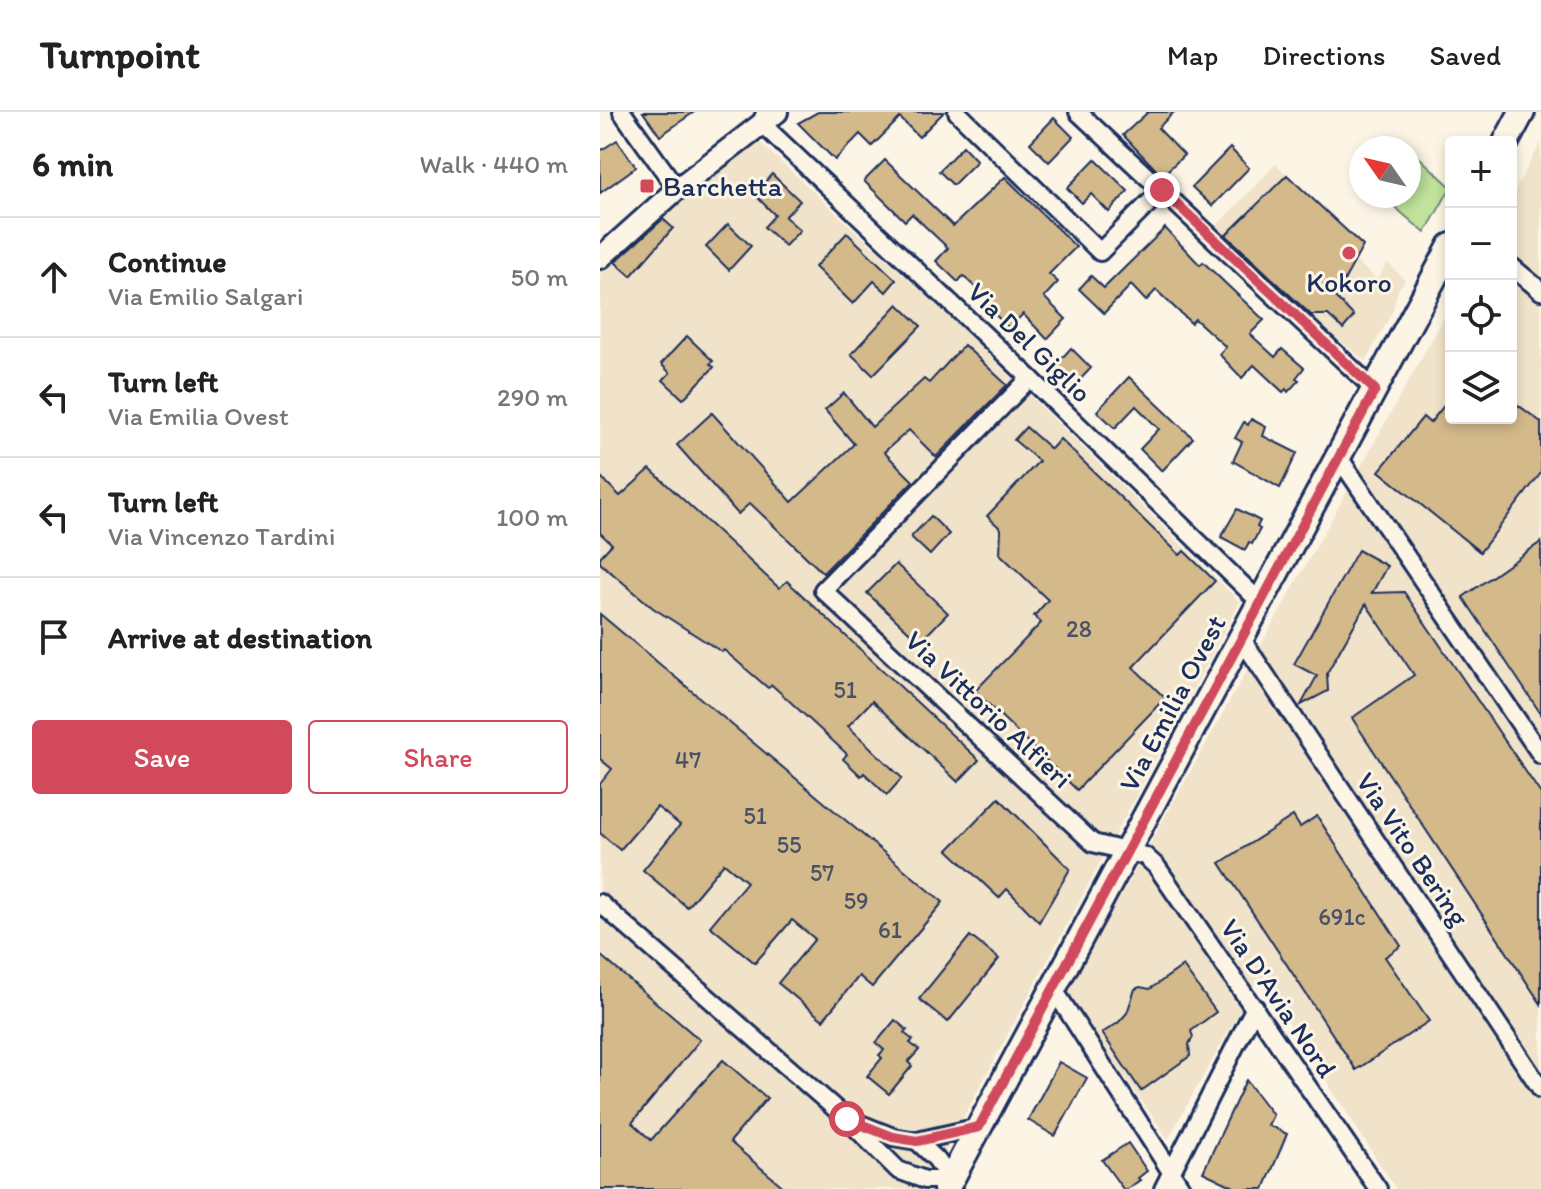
<!DOCTYPE html>
<html lang="en">
<head>
<meta charset="utf-8">
<style>
	body { margin:0; font-family:Itim,sans-serif; background:#f2f2f2; color:#222 }
	.controls { position:absolute; right:24px; top:24px; display:grid; overflow:hidden; border-radius:8px; box-shadow:0 4px 12px #0003 }
	.controls button { width:72px; height:72px; display:grid; place-items:center; padding:0; border:0; border-bottom:2px solid #e0e0e0; background:#fff; color:#222; font:40px sans-serif }
	.compass { position:absolute; left:749px; top:24px; width:72px; height:72px; border-radius:50%; background:#fff; box-shadow:0 4px 12px #0003; rotate:304deg }
	.stop { position:absolute; width:24px; height:24px; margin:-18px; border:6px solid #d1495b; border-radius:50%; background:#fff }
	.stop.end { background:#d1495b; border-color:#fff; box-shadow:0 2px 8px #0008 }
	.list { margin:0; padding:0; list-style:none }
	h2 { display:flex; justify-content:space-between; align-items:center; height:104px; margin:0; padding:0 32px; font-size:34px }
	h2 small { font-size:26px; font-weight:400; color:#767676 }
	.list li { display:grid; grid-template-columns:52px 1fr auto; gap:24px; align-items:center; box-sizing:border-box; height:120px; padding:0 32px; border-top:2px solid #e0e0e0 }
	.list b { display:block; font-size:30px; white-space:nowrap }
	.list p { margin:0; font-size:26px; white-space:nowrap; color:#767676 }
	.list em { font-size:26px; font-style:normal; color:#767676 }
	.actions { display:flex; gap:16px; padding:24px 32px }
	.actions a { flex:1; padding:18px 0; border:2px solid #d1495b; border-radius:8px; text-align:center; font-size:28px; color:#d1495b }
	.actions .main { background:#d1495b; color:#fff }
	.icon { flex:none; width:44px; height:44px; fill:none; stroke:currentColor; stroke-width:2; stroke-linecap:round; stroke-linejoin:round }
	.map { position:relative; flex:none; width:941px; height:1077px; overflow:hidden }
	header { display:flex; align-items:center; gap:48px; box-sizing:border-box; height:112px; padding:0 40px; background:#fff; border-bottom:2px solid #e0e0e0 }
	header strong { font-size:38px }
	nav { display:flex; gap:44px; margin-inline-start:auto; font-size:28px }
	main { display:flex }
	aside { flex:1; background:#fff }
	.map>svg:first-child { display:block }
	.built { fill:#f0e3ca }
	.green { fill:#c0e29b; stroke:#6e887c; stroke-width:2 }
	.building { fill:#d4b98a; stroke:#1b2f5e; stroke-width:2 }
	.lines { fill:none; stroke-linecap:round; stroke-linejoin:round }
	.minor-casing { stroke:#1b2f5e; stroke-width:22 }
	.tertiary-casing { stroke:#1b2f5e; stroke-width:26 }
	.secondary-casing { stroke:#1b2f5e; stroke-width:30 }
	.minor { stroke:#fcf5e5; stroke-width:16 }
	.tertiary { stroke:#fcf5e5; stroke-width:20 }
	.secondary { stroke:#fcf5e5; stroke-width:24 }
	.route { stroke:#d1495b; stroke-width:10 }
	.poi-dot { fill:#d1495b; stroke:#fcf5e5; stroke-width:3 }
	.labels { text-anchor:middle; stroke-width:6; stroke-linejoin:round; paint-order:stroke }
	.number-label { font-size:24px; fill:#495269 }
	.poi-label { font-size:28px; fill:#1b2f5e; stroke:#fcf5e5; text-anchor:start }
	.street-label { font-size:28px; fill:#1b2f5e; stroke:#fcf5e5 }
</style>
</head>
<body>
<header>
<strong>Turnpoint</strong>
<nav><a>Map</a><a>Directions</a><a>Saved</a></nav>
</header>
<main>
<aside>
<h2>6 min<small>Walk · 440 m</small></h2>
<ul class="list">
<li><svg class="icon" aria-label="ahead" viewBox="0 0 24 24"><path d="M12 20V5M6 11l6-6 6 6"/></svg><div><b>Continue</b><p>Via Emilio Salgari</p></div><em>50 m</em></li>
<li><svg class="icon" aria-label="left" viewBox="0 0 24 24"><path d="M17 20v-9H6M10 6l-5 5 5 5"/></svg><div><b>Turn left</b><p>Via Emilia Ovest</p></div><em>290 m</em></li>
<li><svg class="icon" aria-label="left" viewBox="0 0 24 24"><path d="M17 20v-9H6M10 6l-5 5 5 5"/></svg><div><b>Turn left</b><p>Via Vincenzo Tardini</p></div><em>100 m</em></li>
<li><svg class="icon" aria-label="arrive" viewBox="0 0 24 24"><path d="M6 21V4h12l-3 4 3 4H6"/></svg><div><b>Arrive at destination</b></div></li>
</ul>
<div class="actions"><a class="main">Save</a><a>Share</a></div>
</aside>
<div class="map">
<svg width="941" height="1077" viewBox="0 0 941 1077">
	<rect width="100%" height="100%" fill="#fcf5e5"/>
	<filter id="ink" filterUnits="userSpaceOnUse"><feTurbulence type="fractalNoise" baseFrequency=".0125" numOctaves="2"/><feDisplacementMap in="SourceGraphic" scale="16" xChannelSelector="R" yChannelSelector="G"/><feConvolveMatrix kernelMatrix="1 2 1 2 8 2 1 2 1" color-interpolation-filters="sRGB"/></filter>
	<g filter="url(#ink)">
		<g class="built">
			<polygon points="156,27 356,211 640,490 325,1077 0,1077 0,159 58,102"/>
			<polygon points="941,31 941,1077 796,1077 659,865 568,1027 466,882 851,193 851,306 911,306 911,85"/>
			<polygon points="676,52 763,134 755,149 777,167 788,151 805,168 798,178 793,198 766,249 706,203 625,124 612,118"/>
		</g>
		<polygon class="green" points="809,36 851,75 825,121 782,84 809,84"/>
		<g class="building">
			<polygon points="43,0 94,0 60,24"/>
			<polygon points="218,0 344,0 319,25 300,6 272,34 260,22 235,48 198,11"/>
			<polygon points="548,0 574,0 558,16 584,43 562,64 523,23"/>
			<polygon points="454,6 473,25 449,50 430,31"/>
			<polygon points="17,28 36,55 0,81 0,39"/>
			<polygon points="363,34 377,49 353,73 339,59"/>
			<polygon points="630,36 649,56 612,94 592,75"/>
			<polygon points="495,47 528,79 509,100 491,82 482,91 467,76"/>
			<polygon points="285,48 353,114 405,65 476,135 449,162 458,170 444,185 466,207 447,227 423,202 409,216 383,191 387,186 363,164 358,170 336,149 348,136 312,102 305,109 264,69"/>
			<polygon points="172,62 200,89 185,105 200,118 185,134 164,115 175,103 154,82"/>
			<polygon points="687,63 763,134 735,185 754,204 743,217 728,203 711,203 626,123"/>
			<polygon points="63,107 73,116 31,164 15,150"/>
			<polygon points="128,112 151,134 129,158 106,135"/>
			<polygon points="565,116 600,153 603,150 664,208 650,222 675,245 682,237 704,256 696,266 699,268 688,280 686,277 683,280 654,253 642,266 619,242 626,235 595,207 591,211 556,178 546,189 531,173 504,201 479,177 491,164 504,176"/>
			<polygon points="247,121 296,168 286,180 274,169 253,192 215,155"/>
			<polygon points="298,192 321,214 273,263 251,242"/>
			<polygon points="87,224 113,249 110,252 114,255 83,287 63,268 70,261 61,252"/>
			<polygon points="364,233 407,273 336,345 309,318 284,340 313,369 223,461 150,391 138,402 77,333 112,301 192,390 254,332 225,298 244,281 272,315 324,267 329,271"/>
			<polygon points="471,236 491,256 476,272 468,263 465,267 453,256"/>
			<polygon points="529,265 593,326 562,359 540,337 559,317 536,294 515,316 497,299"/>
			<polygon points="851,285 851,306 911,306 911,288 941,310 941,361 880,440 779,359 823,305 830,311"/>
			<polygon points="651,307 666,315 663,324 697,341 680,376 633,349 642,330 635,326 644,310 648,313"/>
			<polygon points="426,315 451,337 460,327 580,443 584,439 615,469 533,555 565,586 477,678 375,579 441,511 434,504 448,488 400,442 401,417 387,404 439,349 414,328"/>
			<polygon points="50,357 179,476 187,469 379,648 358,670 272,589 248,614 302,666 287,683 264,661 261,664 243,647 247,642 172,573 168,576 124,538 122,540 53,496 0,451 0,445 12,432 0,421 0,364 20,384"/>
			<polygon points="637,397 660,409 657,415 660,417 652,432 649,430 645,438 621,425"/>
			<polygon points="331,404 349,422 330,443 311,425"/>
			<polygon points="941,430 941,602 863,485"/>
			<polygon points="758,438 787,454 772,481 804,480 941,682 941,892 752,606 814,563 766,492 727,561 728,579 701,593 717,564 694,552"/>
			<polygon points="296,452 348,501 320,530 267,481"/>
			<polygon points="0,502 343,790 272,875 259,864 223,908 178,871 215,827 203,817 192,808 155,851 110,814 147,770 124,751 87,795 43,758 80,713 57,695 20,738 0,721 0,672 12,657 0,647"/>
			<polygon points="399,686 470,757 439,810 407,777 399,786 348,738"/>
			<polygon points="693,704 700,715 717,704 801,834 785,845 829,909 756,958 620,751"/>
			<polygon points="370,824 399,847 348,910 319,887"/>
			<polygon points="0,843 100,928 32,1011 51,1028 123,948 167,986 130,1030 186,1077 0,1077"/>
			<polygon points="583,854 616,900 591,919 593,925 589,932 590,944 541,979 502,921 518,911 527,901 535,877 540,875 550,877"/>
			<polygon points="295,908 307,918 304,921 313,928 310,931 319,938 308,950 312,954 289,982 267,964 282,946 279,943 284,938 276,931"/>
			<polygon points="459,950 487,966 455,1024 428,1008"/>
			<polygon points="646,968 673,1003 668,1013 687,1022 664,1077 638,1077 603,1060"/>
			<polygon points="528,1031 547,1059 538,1066 540,1068 527,1077 523,1077 502,1048"/>
		</g>
		<g class="lines">
			<defs>
				<g id="minor">
					<polyline points="22,0 77,77"/>
					<polyline points="357,0 500,140 562,78"/>
					<polyline points="478,0 775,278"/>
					<polyline points="165,1 161,11 430,266 660,490"/>
					<polyline points="911,154 941,179"/>
					<polyline points="430,266 223,478 493,731 545,744 557,755 778,1077"/>
					<polyline points="738,344 941,643"/>
					<polyline points="641,526 941,977"/>
					<polyline points="0,791 247,1007 298,1058 325,1068 351,1068"/>
					<polyline points="453,876 582,1077"/>
					<polyline points="253,1009 293,1025 317,1029 379,1015"/>
					<polyline points="317,1029 336,1047 351,1068"/>
					<polyline points="563,1077 655,895"/>
				</g>
				<polyline id="tertiary" points="0,146 77,77 177,0"/>
				<g id="secondary">
					<polyline points="906,30 922,0"/>
					<polyline points="346,1077 851,134"/>
				</g>
			</defs>
			<use href="#minor" class="minor-casing"/>
			<use href="#tertiary" class="tertiary-casing"/>
			<use href="#secondary" class="secondary-casing"/>
			<use href="#minor" class="minor"/>
			<use href="#tertiary" class="tertiary"/>
			<use href="#secondary" class="secondary"/>
		</g>
	</g>
	<g class="lines" filter="url(#ink)">
		<polyline class="route" points="247,1007 293,1025 317,1029 379,1015 775,278 562,78"/>
	</g>
	<g class="poi-dot">
		<rect x="39" y="66" width="16" height="16" rx="4"/>
		<circle cx="749" cy="141" r="8"/>
	</g>
	<g class="labels">
		<g class="number-label">
			<text x="479" y="525">28</text>
			<text x="245" y="586">51</text>
			<text x="88" y="656">47</text>
			<text x="155" y="712">51</text>
			<text x="189" y="741">55</text>
			<text x="222" y="769">57</text>
			<text x="256" y="797">59</text>
			<text x="742" y="813">691c</text>
			<text x="290" y="826">61</text>
		</g>
		<g class="poi-label">
			<text x="63" y="84">Barchetta</text>
			<text x="749" y="180" text-anchor="middle">Kokoro</text>
		</g>
		<g class="street-label">
			<text transform="translate(430 230) rotate(44)" y="10">Via Del Giglio</text>
			<text transform="translate(572 591) rotate(-62)" y="10">Via Emilia Ovest</text>
			<text transform="translate(389 597) rotate(43)" y="10">Via Vittorio Alfieri</text>
			<text transform="translate(813 737) rotate(56)" y="10">Via Vito Bering</text>
			<text transform="translate(679 886) rotate(56)" y="10">Via D'Avia Nord</text>
		</g>
	</g>
</svg>
<div class="controls">
<button>+</button>
<button>−</button>
<button><svg class="icon" aria-label="locate" viewBox="0 0 24 24"><circle cx="12" cy="12" r="6"/><path d="M12 2v4M12 18v4M2 12h4M18 12h4"/></svg></button>
<button><svg class="icon" aria-label="layers" viewBox="0 0 24 24"><path d="M12 4l9 5-9 5-9-5zM3 14l9 5 9-5"/></svg></button>
</div>
<svg class="compass" viewBox="-18 -18 36 36"><path d="M0-13l5 13h-10z" fill="#e53935"/><path d="M0 13l5-13h-10z" fill="#767676"/></svg>
<div class="stop" style="left:247px;top:1007px"></div>
<div class="stop end" style="left:562px;top:78px"></div>
</div>
</main>
</body>
</html>
